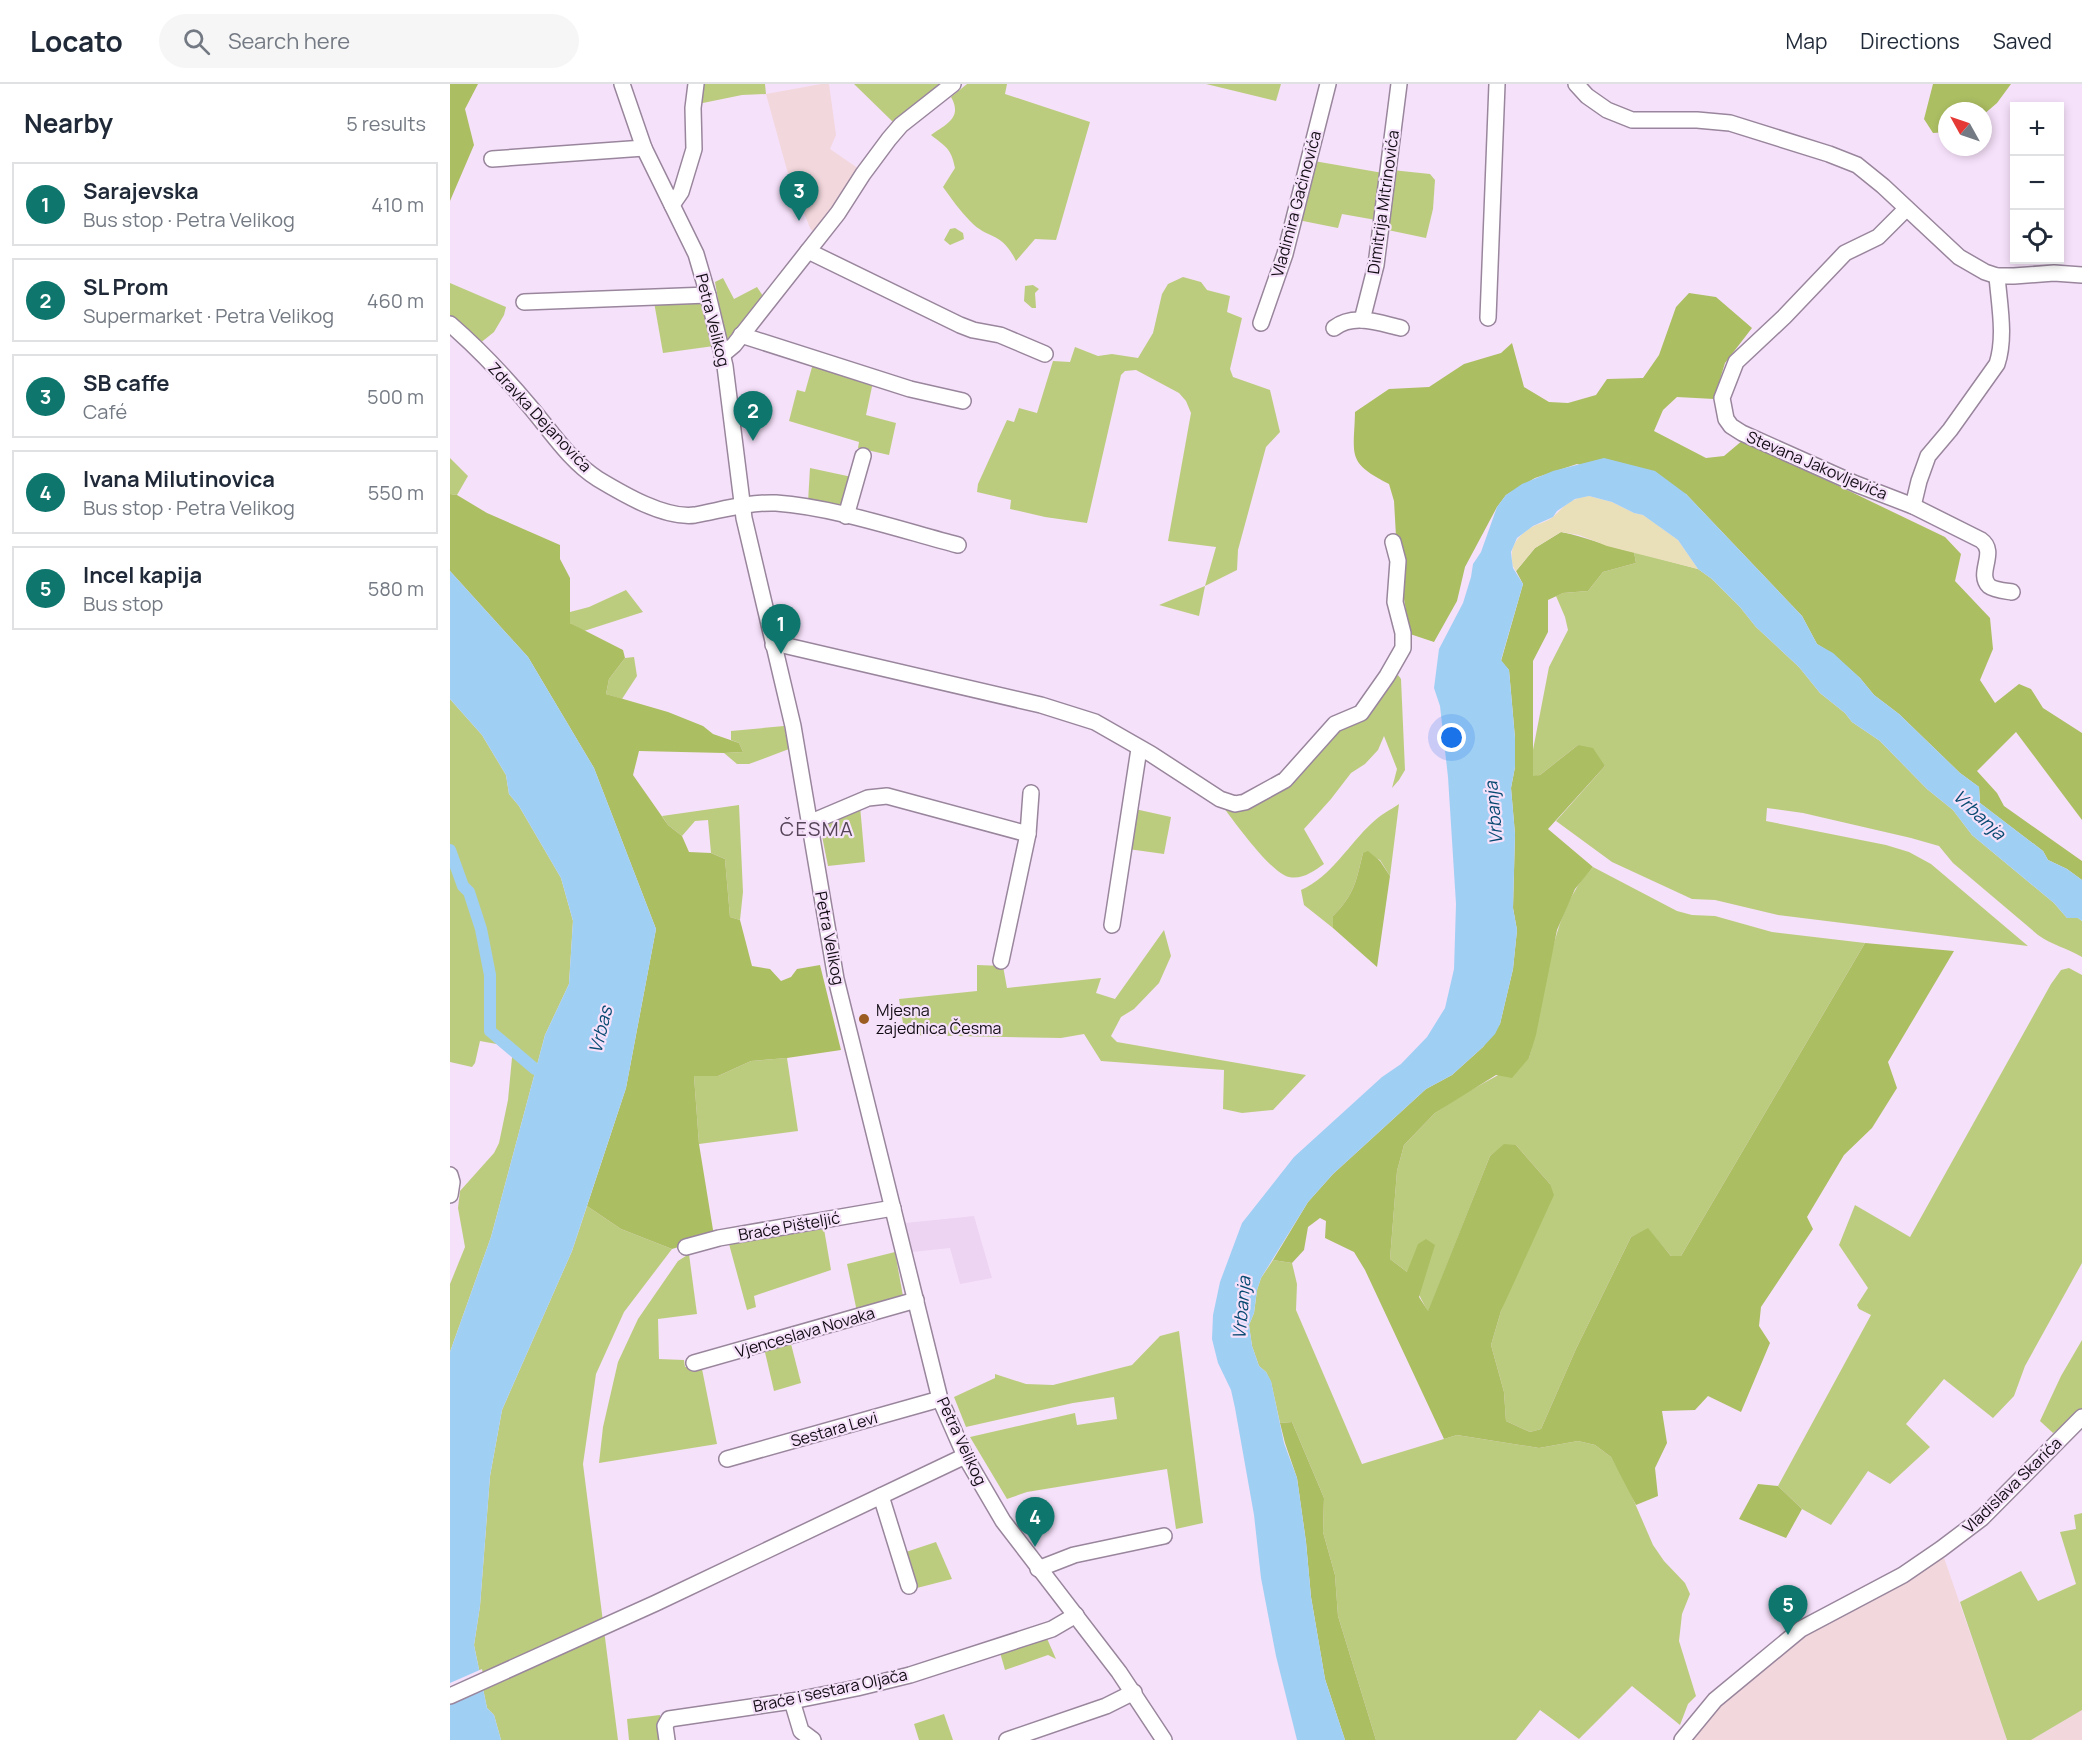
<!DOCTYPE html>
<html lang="en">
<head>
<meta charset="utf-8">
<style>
	body { margin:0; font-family:Manrope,sans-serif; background:#f6f6f7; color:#1f2937 }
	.controls { position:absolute; right:18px; top:18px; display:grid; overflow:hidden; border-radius:0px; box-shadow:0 3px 9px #0003 }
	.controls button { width:54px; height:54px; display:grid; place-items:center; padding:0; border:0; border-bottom:2px solid #e0e1e3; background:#fff; color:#1f2937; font:30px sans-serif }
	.compass { position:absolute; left:1488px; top:18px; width:54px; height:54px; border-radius:50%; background:#fff; box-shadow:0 3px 9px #0003; rotate:310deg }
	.you { position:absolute; left:1002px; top:654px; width:21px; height:21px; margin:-15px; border:4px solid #fff; border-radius:50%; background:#1a73e8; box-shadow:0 0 0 9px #1a73e833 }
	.badge { display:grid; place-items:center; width:39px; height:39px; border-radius:50%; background:#0f766e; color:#fff; font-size:20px; font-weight:700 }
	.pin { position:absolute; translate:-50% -50px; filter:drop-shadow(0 2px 3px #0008) }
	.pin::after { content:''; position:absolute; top:32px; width:21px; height:18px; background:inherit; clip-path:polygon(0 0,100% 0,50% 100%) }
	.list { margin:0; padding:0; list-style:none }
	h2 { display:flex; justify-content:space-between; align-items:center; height:78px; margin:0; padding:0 24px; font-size:26px }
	h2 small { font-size:20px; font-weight:400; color:#747a83 }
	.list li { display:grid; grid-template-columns:39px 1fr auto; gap:18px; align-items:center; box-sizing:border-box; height:84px; margin:0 12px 12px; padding:0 12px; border:2px solid #e0e1e3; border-radius:0px }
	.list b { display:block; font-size:22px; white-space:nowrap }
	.list p { margin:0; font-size:20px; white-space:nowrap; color:#747a83 }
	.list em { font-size:20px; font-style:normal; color:#747a83 }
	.icon { flex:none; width:33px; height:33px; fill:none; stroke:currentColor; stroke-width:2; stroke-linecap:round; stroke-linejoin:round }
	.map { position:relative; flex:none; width:1632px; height:1656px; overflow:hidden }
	header { display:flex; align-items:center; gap:36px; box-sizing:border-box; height:84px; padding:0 30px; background:#fff; border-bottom:2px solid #e0e1e3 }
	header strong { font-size:28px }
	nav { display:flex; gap:33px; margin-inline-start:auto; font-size:21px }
	.search { width:420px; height:54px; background:#f6f6f7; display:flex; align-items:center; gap:15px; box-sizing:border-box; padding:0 21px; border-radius:33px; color:#747a83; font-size:22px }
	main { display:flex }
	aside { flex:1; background:#fff }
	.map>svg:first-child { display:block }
	.built { fill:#edd4f2 }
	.industrial { fill:#f2d7dc }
	.green { fill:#bccc7f }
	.forest { fill:#acbe62 }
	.sand { fill:#e9e0ba }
	.water { fill:#a0cff4 }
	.pier { fill:#f6e1fa }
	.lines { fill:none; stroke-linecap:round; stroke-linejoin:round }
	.canal { stroke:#a0cff4; stroke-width:12 }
	.minor-casing { stroke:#99869d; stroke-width:18 }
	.minor { stroke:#fff; stroke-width:15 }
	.poi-dot { fill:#9b5d22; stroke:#f6e1fa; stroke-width:2 }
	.labels { text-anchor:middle; stroke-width:4.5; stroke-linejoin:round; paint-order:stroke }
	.street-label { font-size:16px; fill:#120c14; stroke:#f6e1fa }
	.poi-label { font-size:16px; fill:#120c14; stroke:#f6e1fa; text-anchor:start }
	.water-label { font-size:18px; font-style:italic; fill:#074a71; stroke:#f6e1fa }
	.quarter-label { font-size:20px; letter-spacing:1.5px; fill:#554458; stroke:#f6e1fa }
</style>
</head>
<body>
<header>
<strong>Locato</strong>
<div class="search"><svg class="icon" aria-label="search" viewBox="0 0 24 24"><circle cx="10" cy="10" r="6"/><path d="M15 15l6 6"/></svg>Search here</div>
<nav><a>Map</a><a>Directions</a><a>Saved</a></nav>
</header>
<main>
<aside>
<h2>Nearby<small>5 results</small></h2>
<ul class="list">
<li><span class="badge">1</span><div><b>Sarajevska</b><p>Bus stop · Petra Velikog</p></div><em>410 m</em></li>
<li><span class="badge">2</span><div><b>SL Prom</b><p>Supermarket · Petra Velikog</p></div><em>460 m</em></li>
<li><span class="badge">3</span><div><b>SB caffe</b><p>Café</p></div><em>500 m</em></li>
<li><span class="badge">4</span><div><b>Ivana Milutinovica</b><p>Bus stop · Petra Velikog</p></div><em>550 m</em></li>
<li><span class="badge">5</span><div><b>Incel kapija</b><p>Bus stop</p></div><em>580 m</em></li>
</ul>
</aside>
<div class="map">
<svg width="1632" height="1656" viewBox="0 0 1632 1656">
	<rect width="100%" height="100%" fill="#f6e1fa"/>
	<polygon class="built" points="524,1132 542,1194 510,1200 500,1164 462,1168 455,1139"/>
	<g class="industrial">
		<polygon points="371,0 379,0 386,51 380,65 409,85 365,150 360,144 337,86 316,10"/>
		<polygon points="1491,1465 1557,1656 1232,1656 1312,1578"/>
		<polygon points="1632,1626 1632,1656 1581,1656"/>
	</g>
	<g class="green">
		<polygon points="250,0 315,0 316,10 292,11 248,20"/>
		<polygon points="404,0 490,0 444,39"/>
		<path d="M 517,0 L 557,0 L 555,10 L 640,38 L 606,156 L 585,155 L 566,177 C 551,146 539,157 520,137 C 510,127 501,114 493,103 L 505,84 C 501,64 496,63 481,51 C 496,40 513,34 501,13 Z"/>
		<polygon points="756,0 831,0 826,17"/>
		<polygon points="864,77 933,89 926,136 892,130 888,144 848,136"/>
		<polygon points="942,86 980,90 985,96 983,125 976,154 933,145"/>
		<polygon points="505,144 513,149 514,155 500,161 494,156 500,145"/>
		<polygon points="733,193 751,198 757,206 780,212 777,228 792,234 780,285 783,293 820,306 830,348 816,363 788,466 787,486 755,502 749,532 709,521 755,502 766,463 718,457 741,329 736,317 729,309 686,286 675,287 671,291 637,439 595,433 560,425 561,416 527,408 528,400 557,336 564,338 569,324 587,329 603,277 620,278 625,263 648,272 662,270 688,274 703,249 712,210 718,200"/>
		<polygon points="273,194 284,215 307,203 313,212 281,254 277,255 274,250 265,198"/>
		<polygon points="0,199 56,223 54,231 44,248 29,260 0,231"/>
		<polygon points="583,201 589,205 585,209 586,224 582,224 574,217 575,202"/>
		<polygon points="252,217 264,262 213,269 204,218"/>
		<polygon points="364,276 423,298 416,331 446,339 439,371 408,364 409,358 339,337 347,306 355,308"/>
		<polygon points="0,374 18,392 7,411 0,410"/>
		<polygon points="360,384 402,393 390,424 358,418"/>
		<path d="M 1184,468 L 1248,485 L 1262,495 L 1290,523 L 1306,543 L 1349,583 L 1370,609 L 1395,629 L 1402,638 L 1430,657 L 1477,705 L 1503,726 L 1522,751 L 1604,819 L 1617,834 L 1628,834 L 1632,837 L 1632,873 C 1617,864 1602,861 1588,851 L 1503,779 L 1489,762 L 1461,754 L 1353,729 L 1317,724 L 1316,737 L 1436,761 L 1459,768 L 1481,780 L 1578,862 L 1328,831 L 1265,816 L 1242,815 L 1162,778 L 1106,737 L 1155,682 L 1128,661 L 1090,691 L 1083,693 L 1082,671 L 1099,583 L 1118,546 L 1115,533 L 1106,512 L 1113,509 L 1138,507 L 1153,488 L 1186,479 Z"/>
		<polygon points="176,506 193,528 134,547 120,539 120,528 139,523"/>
		<polygon points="184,573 187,592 172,615 156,610 159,595 175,574"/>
		<path d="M 948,591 L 951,595 L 955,686 L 949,696 L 942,704 L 947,685 L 934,652 L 928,666 L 915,680 L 901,689 L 881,715 L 854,745 L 874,780 C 864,787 852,796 839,793 C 822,790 785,739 774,724 C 800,714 832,707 853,687 C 865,676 873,660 886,649 C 896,640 912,638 921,628 C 931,617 936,599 948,591 Z"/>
		<polygon points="0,615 32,651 56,691 59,710 69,722 111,794 123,837 119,900 95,951 41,1153 0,1268 0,1200 15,1163 8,1124 10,1107 44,1069 49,1059 58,1016 63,963 30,957 25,979 22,983 0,978"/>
		<polygon points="334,642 339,665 299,680 287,680 274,669 293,668 289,659 281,656 281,647"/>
		<path d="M 949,720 L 940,792 L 930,776 L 913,769 C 906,797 905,810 883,832 L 883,844 L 854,821 L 851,806 C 882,792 898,761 922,739 C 930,731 940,726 949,720 Z"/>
		<polygon points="289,721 293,808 290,836 280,833 275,775 261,769 258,736 245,737 232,752 218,741 212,732"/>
		<polygon points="410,722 415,778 378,782 372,752 373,740"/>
		<polygon points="685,725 721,733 714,770 678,765"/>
		<path d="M 1143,783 L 1227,827 L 1242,831 L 1265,832 L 1322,848 L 1415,859 L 1231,1172 L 1222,1173 L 1198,1145 L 1181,1153 L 1126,1265 L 1091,1345 L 1080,1348 L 1056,1337 L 1054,1308 L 1041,1261 L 1051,1227 L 1100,1100 L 1066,1061 L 1054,1061 L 1040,1072 L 978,1228 L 957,1188 L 940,1175 L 947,1087 L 954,1061 L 985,1029 L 1012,1011 L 1079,974 C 1094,923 1098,849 1126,805 C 1130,797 1137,790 1143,783 Z"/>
		<polygon points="714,846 721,872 709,899 684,925 671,933 661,952 667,958 856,991 823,1026 792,1029 773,1025 774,986 651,977 634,950 611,954 455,951 449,915 527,907 527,881 553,882 557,904 651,894 646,909 665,915"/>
		<polygon points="1619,884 1632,891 1632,1179 1575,1282 1564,1312 1543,1334 1494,1295 1456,1340 1480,1363 1440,1400 1418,1387 1381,1441 1352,1425 1328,1402 1421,1231 1409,1225 1407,1221 1418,1204 1389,1161 1405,1121 1460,1153 1601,900 1611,886"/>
		<polygon points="337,974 348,1047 249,1060 244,992 268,992 301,977"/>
		<polygon points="137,1122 171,1145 222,1165 174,1228 146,1290 133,1380 168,1656 51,1656 44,1631 37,1624 24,1561 30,1522 40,1392 52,1326 122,1167"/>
		<polygon points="374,1145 381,1186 304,1212 306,1223 297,1226 279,1160"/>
		<polygon points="445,1168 453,1212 451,1216 407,1228 397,1180"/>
		<polygon points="239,1170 247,1230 208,1235 209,1275 234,1276 235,1283 251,1280 267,1360 149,1379 153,1343 168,1278 188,1235 228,1177"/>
		<polygon points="823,1176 842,1179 847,1200 846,1226 912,1380 1007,1351 1089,1364 1128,1357 1145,1361 1161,1373 1177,1401 1203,1461 1214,1477 1235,1499 1240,1510 1232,1530 1229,1557 1246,1612 1238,1620 1230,1641 1182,1602 1129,1655 1090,1626 1066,1656 926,1656 888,1532 885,1491 873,1448 874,1414 842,1338 830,1339 821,1298 816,1288 809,1282 802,1262 799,1241 804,1229 807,1206 811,1194"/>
		<polygon points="729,1247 753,1439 726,1445 717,1385 577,1408 557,1415 520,1353 625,1329 627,1341 667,1335 664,1313 623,1319 516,1343 504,1313 545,1294 545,1290 576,1300 603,1301 682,1281 710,1252"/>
		<polygon points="340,1256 351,1299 324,1307 314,1264"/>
		<polygon points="1632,1256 1632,1329 1603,1349 1590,1337 1611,1292"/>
		<polygon points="1632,1429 1632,1626 1581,1656 1557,1656 1510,1518 1571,1487 1588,1517 1626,1500 1610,1448 1626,1445 1624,1431"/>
		<polygon points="486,1458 502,1495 463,1505 453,1469"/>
		<polygon points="595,1550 606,1575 598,1571 555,1586 549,1565"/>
		<polygon points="494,1630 503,1656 469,1656 464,1640"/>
		<polygon points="210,1631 213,1656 179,1656 177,1635"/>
	</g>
	<g class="forest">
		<polygon points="0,0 28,0 15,25 24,61 0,117"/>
		<polygon points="1483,0 1561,0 1547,19 1533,31 1533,27 1497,27 1497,48 1483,49 1474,35"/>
		<path d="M 1239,209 L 1266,213 L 1302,244 L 1275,279 L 1264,315 L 1227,313 L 1213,326 L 1204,347 L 1256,374 L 1274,372 L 1293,356 L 1495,453 L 1511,470 L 1505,497 L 1540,534 L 1543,565 L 1530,596 L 1545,619 L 1569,600 L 1581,605 L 1593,624 L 1632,649 L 1632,736 L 1566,648 L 1527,687 L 1547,709 L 1554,722 L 1632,777 L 1632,796 L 1617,785 L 1598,776 L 1593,767 L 1530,719 L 1529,703 L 1510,689 L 1449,630 L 1424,611 L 1410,594 L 1383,570 L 1367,560 L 1352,532 L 1236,410 L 1127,380 L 1085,394 L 1056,411 L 1047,423 L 1015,483 L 1007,517 L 984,558 L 960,550 L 954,515 L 953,469 L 946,452 L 944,417 L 939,400 C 896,378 904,372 905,328 L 939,305 L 979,303 L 1014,280 L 1051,269 L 1062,259 L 1074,303 L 1099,318 L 1118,319 L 1146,311 L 1157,295 L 1193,294 L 1209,271 L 1226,223 Z"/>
		<polygon points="0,410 7,411 37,429 110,461 110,475 120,494 120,539 173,566 175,574 159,595 156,610 218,628 253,642 263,650 289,659 293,668 274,669 189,667 183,691 218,741 232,752 239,768 261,769 275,775 280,833 290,836 302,882 320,885 331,897 341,893 347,885 370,881 391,966 337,974 301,977 268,992 244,992 249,1060 264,1152 222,1165 171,1145 137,1122 176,1004 206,845 144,684 78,573 0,487"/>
		<path d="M 1111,448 C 1136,453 1159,463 1184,468 L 1186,479 L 1153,488 L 1138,507 L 1113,509 L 1098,516 L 1098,548 L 1083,577 L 1083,692 L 1090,691 L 1128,661 L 1143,664 L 1155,682 L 1098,745 L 1143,783 L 1125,805 L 1107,846 L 1086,951 L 1079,974 L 1062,994 L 1046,991 L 985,1029 L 954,1061 L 947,1087 L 940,1175 L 957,1188 L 968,1160 L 976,1155 L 985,1161 L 969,1213 L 978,1227 L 1040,1072 L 1054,1060 L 1066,1061 L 1100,1100 L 1104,1111 L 1051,1227 L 1041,1261 L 1054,1308 L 1056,1337 L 1080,1348 L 1091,1345 L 1126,1265 L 1181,1153 L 1198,1144 L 1221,1172 L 1231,1172 L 1415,859 L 1504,867 L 1438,978 L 1447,1004 L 1422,1044 L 1394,1071 L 1357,1133 L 1363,1145 L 1311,1223 L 1309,1242 L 1320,1259 L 1291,1328 L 1258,1312 L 1245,1326 L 1212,1327 L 1217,1359 L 1205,1384 L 1208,1412 L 1186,1421 L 1161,1373 L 1145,1361 L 1128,1357 L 1089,1364 L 1007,1351 L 994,1355 L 915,1186 L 904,1168 L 875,1154 L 876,1137 L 870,1134 L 858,1143 L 854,1166 L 842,1179 L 823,1176 L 858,1118 L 883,1090 L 976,1005 L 1002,991 L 1033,963 L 1050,940 L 1063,885 L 1067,846 L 1063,824 L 1065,750 L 1061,704 L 1065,683 L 1065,654 L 1059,586 L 1051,577 L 1073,500 L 1066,487 L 1085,464 Z"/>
		<path d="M 918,767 L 930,777 L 940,792 L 927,883 L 883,844 L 883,832 C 905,810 906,797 913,769 Z"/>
		<polygon points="842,1338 874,1414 873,1448 885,1491 888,1532 926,1656 895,1656 875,1595 861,1513 856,1458 847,1394 835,1359 830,1339"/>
		<polygon points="1308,1400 1328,1402 1352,1425 1336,1454 1289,1435"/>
	</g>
	<path class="sand" d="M 1139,412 L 1162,418 L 1184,429 L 1193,431 L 1199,435 L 1228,456 L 1248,485 L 1157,462 L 1129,451 L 1111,448 L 1085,464 L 1066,487 C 1062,482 1062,479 1062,473 C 1060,459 1073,447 1086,441 C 1091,439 1098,437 1103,433 C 1115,422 1120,414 1139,412 Z"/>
	<g class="water">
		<polygon points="1154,374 1205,387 1236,410 1352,532 1367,560 1383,569 1410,594 1424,611 1449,630 1510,689 1529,703 1530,719 1593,767 1598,776 1617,785 1632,796 1632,837 1628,834 1617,834 1604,819 1522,751 1503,726 1477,705 1430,657 1402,638 1395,629 1370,609 1349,583 1306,543 1290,523 1262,495 1248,485 1228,456 1193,431 1184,429 1162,418 1139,412 1125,415 1107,427 1103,433 1083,442 1067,454 1061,468 1062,477 1063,484 1073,500 1051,576 1059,586 1065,654 1065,683 1061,704 1065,750 1063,824 1067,846 1063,885 1050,940 1045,950 1033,963 1002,991 976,1005 883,1090 858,1118 811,1194 807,1206 804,1229 799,1241 802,1262 809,1282 816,1288 821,1297 834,1359 847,1394 856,1458 861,1513 875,1595 895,1656 847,1656 826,1572 811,1494 804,1431 785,1324 781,1306 768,1279 762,1255 763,1231 770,1198 792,1139 844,1073 932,993 951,980 977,953 995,924 1004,885 1006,820 998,693 990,622 984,604 989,565 1013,519 1021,493 1023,480 1031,468 1047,423 1056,411 1072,400 1103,387"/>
		<polygon points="0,487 78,573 144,684 206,845 176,1004 122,1167 52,1326 40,1392 30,1522 24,1561 37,1624 44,1631 51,1656 0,1656 0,1268 41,1153 95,951 119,900 123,837 111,794 69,722 59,710 56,691 32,651 0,615"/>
	</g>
	<polygon class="pier" points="32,1585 36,1605 0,1621 0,1599"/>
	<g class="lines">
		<polyline class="canal" points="0,766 13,802 19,808 31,845 40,891 40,947 85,985"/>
		<defs>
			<g id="minor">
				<polyline points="172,0 194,64 246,170 258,211 275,282 294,434 343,642 386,895 490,1315 515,1372 553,1437 669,1588 714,1656"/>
				<polyline points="1126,0 1137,12 1157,26 1182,36 1247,36 1280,39 1379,70 1407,81 1433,102 1509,173 1535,188 1547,192 1564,192 1604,189 1632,191"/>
				<polyline points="42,75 194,64"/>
				<polyline points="222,121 231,108 244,65 243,24 246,0"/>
				<path d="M 1456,125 L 1428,153 L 1395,169 L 1334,233 L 1286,278 L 1272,314 L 1276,335 L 1281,342 L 1292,349 L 1406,400 L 1463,422 L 1531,456 C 1548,468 1526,489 1539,502 C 1544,506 1556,507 1562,508"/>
				<polyline points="358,167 510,241 523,246 550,251 595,270"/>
				<polyline points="74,218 258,211"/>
				<polyline points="1038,234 1047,0"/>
				<polyline points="912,236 926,181 949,0"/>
				<polyline points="811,239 835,170 878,0"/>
				<path d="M 0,240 C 30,266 57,295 82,325 C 102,349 121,378 148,395 C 173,410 215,435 245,431 C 272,426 297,418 326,419 C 383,423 451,446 508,461"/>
				<path d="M 884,244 C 904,229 929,239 951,244"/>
				<polyline points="291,251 460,305 513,317"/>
				<polyline points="272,271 284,261 388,129 413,90 439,55 451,41 503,0"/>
				<path d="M 1463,422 L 1469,397 L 1478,372 L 1500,346 L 1547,280 C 1556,253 1549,219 1547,192"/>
				<polyline points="396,432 413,372"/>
				<polyline points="323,561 333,561 591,621 645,638 701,670 770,715 785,720 795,718 835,696 885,640 911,629 937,592 953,564 953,549 945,518 948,477 943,458"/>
				<polyline points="359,739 418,714 437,712 578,750 551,877"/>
				<polyline points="578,750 581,709"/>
				<polyline points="662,841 689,665"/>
				<polyline points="0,1091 2,1098 0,1111"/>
				<polyline points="236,1163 269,1154 443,1124"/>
				<polyline points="244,1279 466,1216"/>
				<polyline points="277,1375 490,1315"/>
				<polyline points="431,1412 459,1502"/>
				<polyline points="588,1485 624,1471 714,1452"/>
				<polyline points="0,1612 206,1519 515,1372"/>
				<polyline points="342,1617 351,1647 363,1656"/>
				<polyline points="217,1656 215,1642 219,1635 342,1617 407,1604 460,1591 602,1545 626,1531"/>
				<polyline points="557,1656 656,1622 684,1608"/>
				<polyline points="1232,1656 1265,1616 1351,1545 1453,1491 1491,1465 1532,1434 1632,1333"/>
			</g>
		</defs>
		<use href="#minor" class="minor-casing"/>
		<use href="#minor" class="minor"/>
	</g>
	<circle class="poi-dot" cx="414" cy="935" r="6"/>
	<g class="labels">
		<g class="street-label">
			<text transform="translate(933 118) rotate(-82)" y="6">Dimitrija Mitrinovića</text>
			<text transform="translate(846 120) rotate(-75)" y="6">Vladimira Gaćinovića</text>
			<text transform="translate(263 236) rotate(76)" y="6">Petra Velikog</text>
			<text transform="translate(90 333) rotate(47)" y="6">Zdravka Dejanovića</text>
			<text transform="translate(1367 381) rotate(23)" y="6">Stevana Jakovljevića</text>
			<text transform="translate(380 854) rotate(79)" y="6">Petra Velikog</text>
			<text transform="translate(339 1142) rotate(-10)" y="6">Braće Pišteljić</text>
			<text transform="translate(355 1248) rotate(-16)" y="6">Vjenceslava Novaka</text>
			<text transform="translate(384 1345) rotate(-16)" y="6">Sestara Levi</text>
			<text transform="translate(512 1357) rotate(65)" y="6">Petra Velikog</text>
			<text transform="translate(1562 1401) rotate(-44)" y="6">Vladislava Skarića</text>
			<text transform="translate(380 1606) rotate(-12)" y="6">Braće i sestara Oljača</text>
		</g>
		<g class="poi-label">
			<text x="426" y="932">Mjesna<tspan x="426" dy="18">zajednica Česma</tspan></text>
		</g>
		<g class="water-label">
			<text transform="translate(1044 729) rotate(-95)" y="6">Vrbanja</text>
			<text transform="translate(1529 731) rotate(43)" y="6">Vrbanja</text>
			<text transform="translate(151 946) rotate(-76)" y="6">Vrbas</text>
			<text transform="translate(792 1224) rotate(-85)" y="6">Vrbanja</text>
		</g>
		<g class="quarter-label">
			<text x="367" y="752">ČESMA</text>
		</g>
	</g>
</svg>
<div class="controls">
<button>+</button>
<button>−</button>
<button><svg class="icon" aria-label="locate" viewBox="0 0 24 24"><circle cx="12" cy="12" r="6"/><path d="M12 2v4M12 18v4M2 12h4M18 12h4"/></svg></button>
</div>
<svg class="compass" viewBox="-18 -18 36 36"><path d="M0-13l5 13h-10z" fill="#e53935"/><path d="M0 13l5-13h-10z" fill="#747a83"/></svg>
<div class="you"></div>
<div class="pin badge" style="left:331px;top:570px">1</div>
<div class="pin badge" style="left:303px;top:357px">2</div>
<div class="pin badge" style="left:349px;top:137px">3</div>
<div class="pin badge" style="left:585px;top:1463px">4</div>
<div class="pin badge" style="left:1338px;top:1551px">5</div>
</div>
</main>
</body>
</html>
